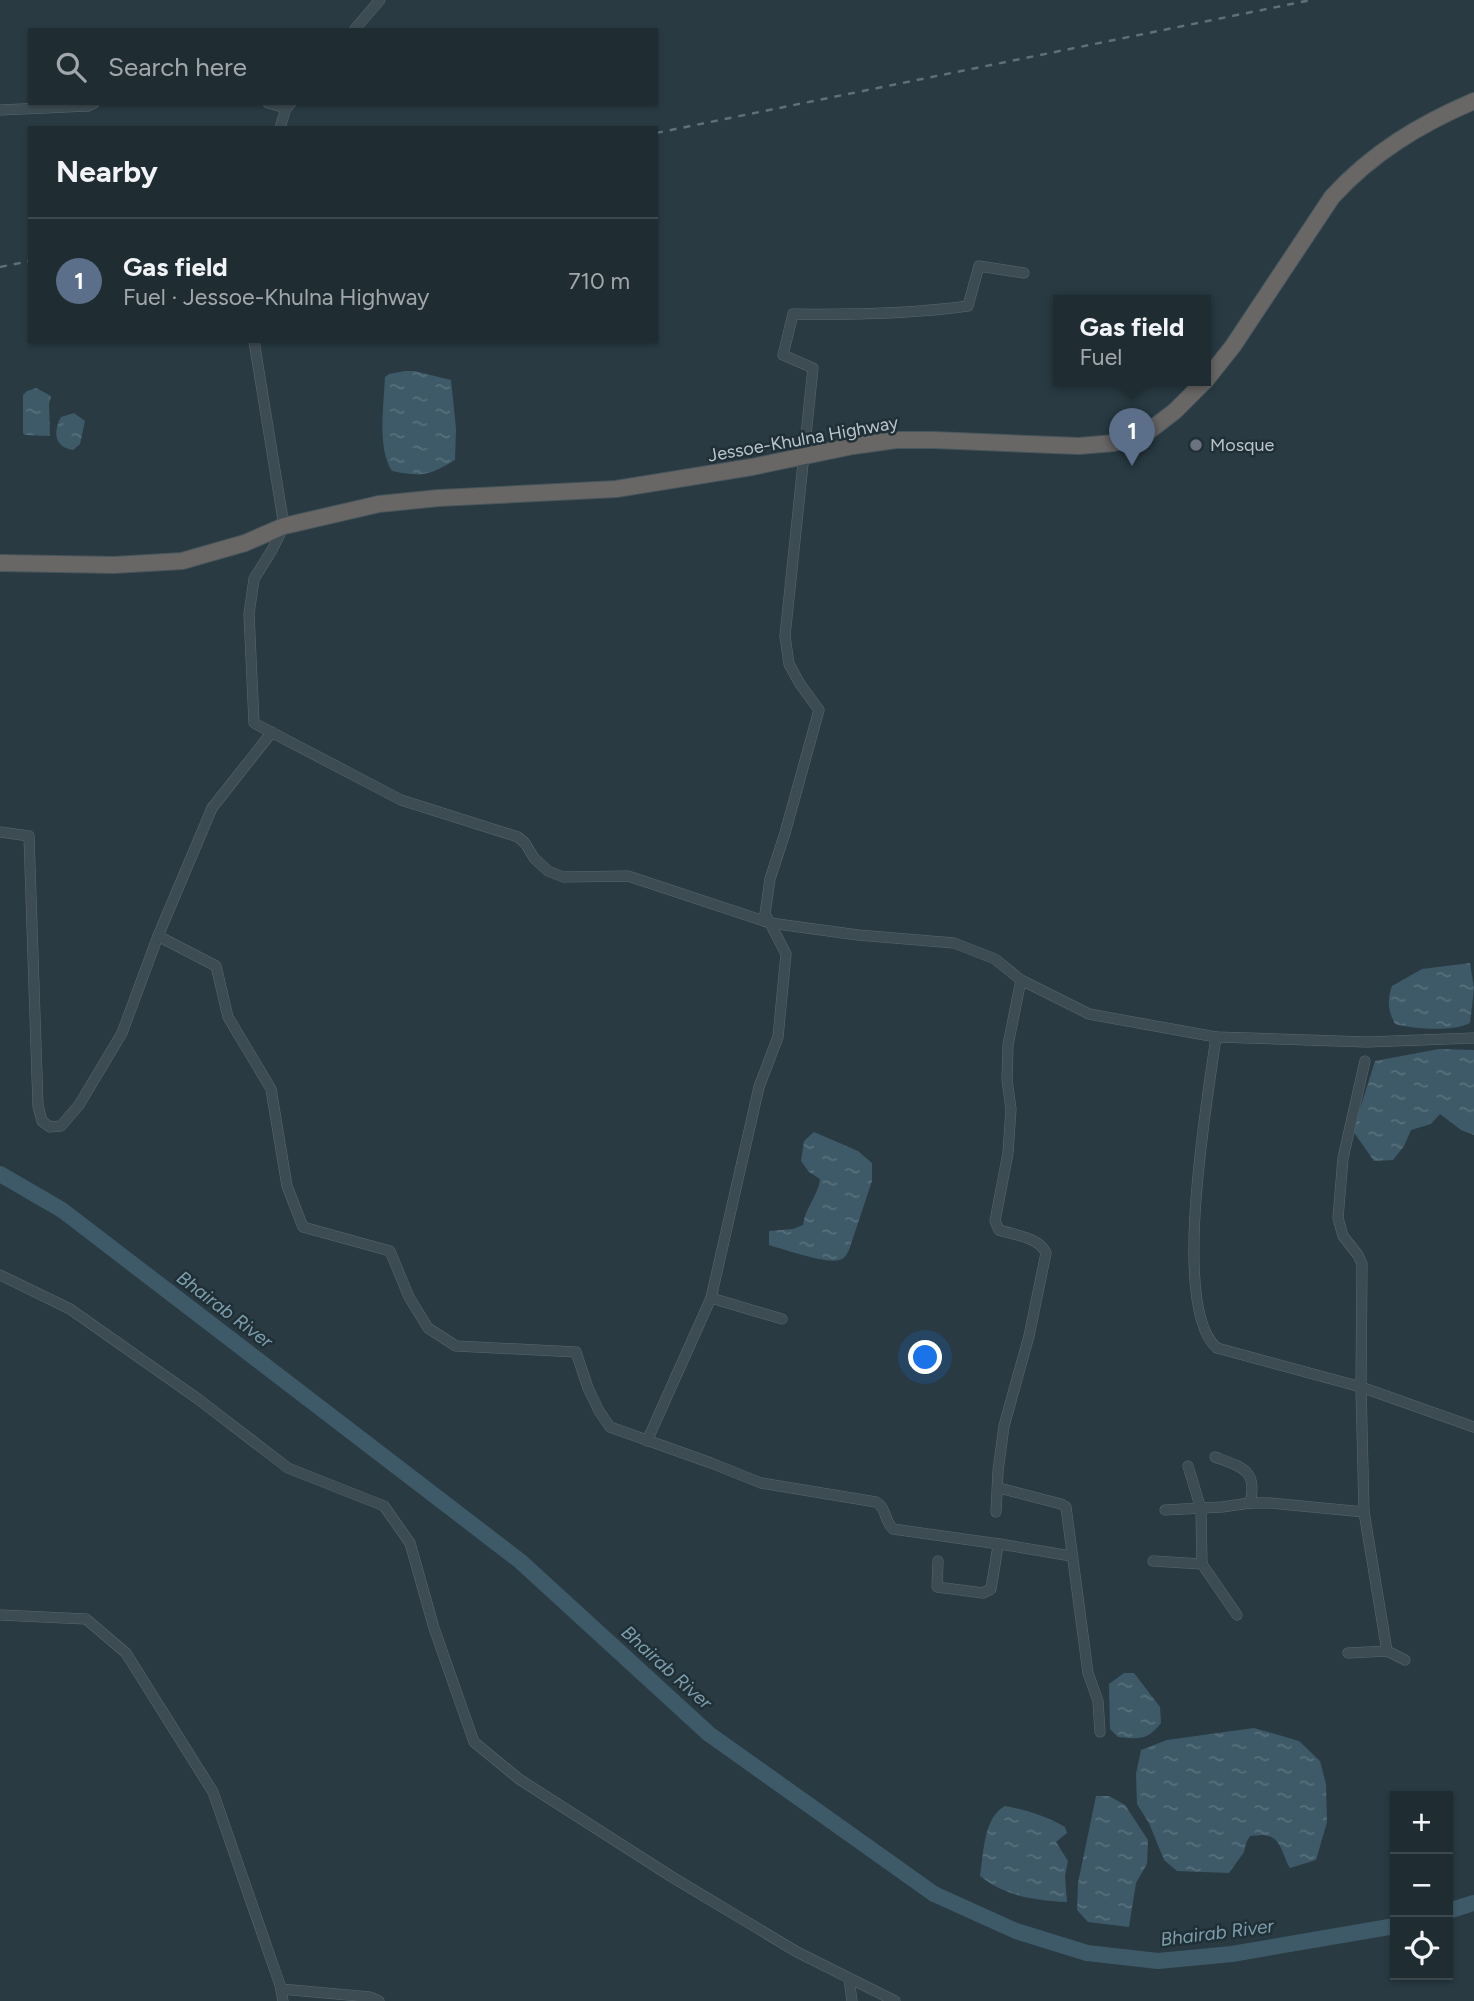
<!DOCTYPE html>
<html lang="en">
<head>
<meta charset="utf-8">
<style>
	body { margin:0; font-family:Figtree,sans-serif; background:#27343a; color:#f1f3f6 }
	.controls { position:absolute; right:21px; bottom:21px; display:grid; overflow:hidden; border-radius:0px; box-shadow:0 2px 5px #0004 }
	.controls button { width:63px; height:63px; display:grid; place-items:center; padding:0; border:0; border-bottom:2px solid #3c484d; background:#1f2c32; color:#f1f3f6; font:35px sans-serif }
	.you { position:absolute; left:926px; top:1358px; width:24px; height:24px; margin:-18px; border:5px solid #fff; border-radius:50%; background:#1a73e8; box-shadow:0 0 0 10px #1a73e833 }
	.badge { display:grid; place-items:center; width:46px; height:46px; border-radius:50%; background:#ea580c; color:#fff; font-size:23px; font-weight:700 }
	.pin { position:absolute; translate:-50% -58px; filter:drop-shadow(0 2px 4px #0008) }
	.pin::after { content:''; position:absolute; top:37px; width:24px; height:21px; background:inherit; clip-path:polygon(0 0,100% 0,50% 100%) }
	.popup { position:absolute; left:1053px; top:295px; width:158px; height:91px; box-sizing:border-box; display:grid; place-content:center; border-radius:0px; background:#1f2c32; filter:drop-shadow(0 2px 5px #0005); font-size:23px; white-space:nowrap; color:#a1a7ac }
	.popup b { font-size:26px; color:#f1f3f6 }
	.popup::after { content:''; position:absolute; left:50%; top:100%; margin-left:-14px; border:14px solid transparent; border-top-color:#1f2c32 }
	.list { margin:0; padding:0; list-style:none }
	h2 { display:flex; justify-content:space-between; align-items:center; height:91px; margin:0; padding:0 28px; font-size:30px }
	h2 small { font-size:23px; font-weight:400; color:#a1a7ac }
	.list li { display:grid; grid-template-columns:46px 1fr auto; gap:21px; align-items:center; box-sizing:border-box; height:126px; padding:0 28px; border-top:2px solid #3c484d }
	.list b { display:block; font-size:26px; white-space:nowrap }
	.list p { margin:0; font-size:23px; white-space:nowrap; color:#a1a7ac }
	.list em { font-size:23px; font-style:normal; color:#a1a7ac }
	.icon { flex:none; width:38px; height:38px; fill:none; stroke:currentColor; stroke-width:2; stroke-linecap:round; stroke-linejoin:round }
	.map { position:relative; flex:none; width:1474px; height:2001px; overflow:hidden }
	.search { position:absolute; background:#1f2c32; box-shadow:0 2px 5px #0004; left:28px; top:28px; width:630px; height:77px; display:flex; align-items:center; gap:18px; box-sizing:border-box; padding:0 24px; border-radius:0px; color:#a1a7ac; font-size:26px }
	.panel { position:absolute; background:#1f2c32; box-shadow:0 2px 5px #0004; left:28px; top:126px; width:630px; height:217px; border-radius:0px }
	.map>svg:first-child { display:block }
	.water { fill:url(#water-ripples) }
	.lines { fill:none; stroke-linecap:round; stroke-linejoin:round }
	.river { stroke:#3e5a68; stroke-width:16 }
	.minor-casing { stroke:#5b686f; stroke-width:11 }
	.trunk-casing { stroke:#47555c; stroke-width:18 }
	.minor { stroke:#3d4b52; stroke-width:10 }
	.trunk { stroke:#696766; stroke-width:16 }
	.rail { stroke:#5f7078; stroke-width:2.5; stroke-dasharray:7 7; stroke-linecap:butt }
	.worship-dot { fill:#6b7280; stroke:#213037; stroke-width:2.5 }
	.labels { text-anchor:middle; stroke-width:5; stroke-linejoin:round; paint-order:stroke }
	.street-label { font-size:18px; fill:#bac5cc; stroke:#213037 }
	.poi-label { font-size:18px; fill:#bac5cc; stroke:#213037; text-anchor:start }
	.water-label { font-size:19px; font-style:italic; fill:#7c9eac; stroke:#213037 }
</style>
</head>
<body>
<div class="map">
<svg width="1474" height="2001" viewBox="0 0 1474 2001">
	<defs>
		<pattern id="water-ripples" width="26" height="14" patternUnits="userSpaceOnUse" patternTransform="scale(1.75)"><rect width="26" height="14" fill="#3e5a68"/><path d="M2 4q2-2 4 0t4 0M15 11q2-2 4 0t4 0" fill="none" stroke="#58707c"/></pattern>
	</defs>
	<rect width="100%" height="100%" fill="#293a42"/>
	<g class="water">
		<path d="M 405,371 L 414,371 L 451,380 L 456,429 L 455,460 C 429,476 422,477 392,471 C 377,448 384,405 385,377 L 389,374 Z"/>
		<polygon points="36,388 51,396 49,404 50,436 25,435 23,433 23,395 27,391"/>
		<path d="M 74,413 L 85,421 L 80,444 L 73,450 C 54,447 53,432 61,417 Z"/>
		<path d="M 1470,963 L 1474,989 L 1470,1023 C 1452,1032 1414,1029 1395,1024 C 1388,1011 1387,1000 1392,986 L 1422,969 Z"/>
		<polygon points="1439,1049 1474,1050 1474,1135 1461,1130 1440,1114 1431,1124 1411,1130 1404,1146 1393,1160 1374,1161 1353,1131 1375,1061"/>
		<path d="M 814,1132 L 858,1151 L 872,1163 L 872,1181 L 849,1250 C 847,1253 846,1257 842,1259 C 831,1266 783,1249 769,1245 L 769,1231 L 793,1229 L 803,1225 C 805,1208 818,1196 820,1179 L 809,1172 L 801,1161 L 804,1141 Z"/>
		<path d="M 1124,1673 L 1134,1673 L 1160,1707 L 1161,1723 C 1147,1741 1139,1739 1118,1737 L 1110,1729 L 1109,1684 Z"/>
		<path d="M 1254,1728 L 1299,1741 L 1320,1761 L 1326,1784 L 1327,1822 L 1316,1860 L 1290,1868 C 1283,1858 1282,1839 1268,1836 C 1263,1834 1255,1836 1250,1836 L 1246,1843 L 1244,1852 L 1229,1873 L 1177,1871 L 1164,1860 L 1149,1823 L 1137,1804 L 1136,1774 L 1141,1750 L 1167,1740 Z"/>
		<polygon points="1096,1796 1109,1796 1125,1805 1148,1840 1147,1864 1136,1883 1129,1927 1088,1922 1077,1910 1078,1883"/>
		<path d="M 1005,1806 C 1027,1810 1046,1816 1065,1827 L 1067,1833 L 1056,1842 L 1068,1861 L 1065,1876 L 1067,1902 C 1034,1900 1007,1897 980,1876 C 984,1853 983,1818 1005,1806 Z"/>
	</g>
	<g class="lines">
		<g class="river">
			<polyline points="0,1174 62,1210 520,1561 709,1734 934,1894 1016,1931 1087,1953 1158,1961 1232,1954 1395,1926"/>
			<polyline points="1448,1911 1474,1903"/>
		</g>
		<defs>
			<g id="minor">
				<polyline points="354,30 380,0"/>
				<polyline points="268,103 286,108"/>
				<polyline points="0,110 88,106 94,103"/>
				<polyline points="280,128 286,108 291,103"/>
				<path d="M 1024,273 L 979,266 L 968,306 C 910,314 852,315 793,314 L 783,355 L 813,368 L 785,636 L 789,664 L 800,684 L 819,710 L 785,833 L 770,879 L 765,914 L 770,923 L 858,935 L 954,943 L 995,959 L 1021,980 L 1089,1014 L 1216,1037 C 1208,1097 1170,1308 1217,1348 L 1361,1387 L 1474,1427"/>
				<polyline points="254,341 284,526 272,550 254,579 249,614 254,723 401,800 518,837 525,843 534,858 548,871 563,877 628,876 770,923 786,954 778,1037 759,1087 711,1298 647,1441"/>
				<polyline points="0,832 29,836 38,1106 42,1121 50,1127 61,1126 79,1105 122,1033 158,936 212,808 272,732"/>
				<path d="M 158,936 L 216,966 L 228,1017 L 271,1089 L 287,1186 L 303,1227 L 390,1251 L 409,1297 L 428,1328 L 456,1346 L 576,1352 L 588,1388 L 599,1411 L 610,1427 L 711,1463 L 761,1483 L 876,1502 C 887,1508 884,1521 893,1529 L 999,1544"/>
				<polyline points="1216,1037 1367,1042 1474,1038"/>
				<polyline points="1365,1061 1343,1158 1338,1218 1343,1236 1358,1255 1362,1264 1361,1387 1364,1512 1387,1651"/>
				<polyline points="0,1275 70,1309 198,1399 288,1468 384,1506 410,1543 434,1628 474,1742 519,1779 672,1877 797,1952 895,2001"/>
				<polyline points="711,1298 782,1319"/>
				<path d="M 1215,1457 C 1242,1467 1258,1470 1250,1503"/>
				<polyline points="1188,1466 1201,1509 1202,1564"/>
				<polyline points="999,1488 1061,1504 1066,1507 1088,1673 1098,1701 1100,1732"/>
				<polyline points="1165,1510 1222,1507 1250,1503 1269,1503 1364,1512"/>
				<path d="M 996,1512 L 998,1471 L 1004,1426 L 1029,1336 L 1046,1253 C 1039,1237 1014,1235 999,1230 L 995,1221 L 1008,1153 L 1011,1109 L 1007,1080 L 1008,1045 L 1021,980"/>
				<polyline points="938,1561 937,1587 983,1593 991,1589 998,1546 1000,1544 1071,1556"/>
				<polyline points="1153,1561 1202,1564 1237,1615"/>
				<polyline points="0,1615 86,1619 126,1653 213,1792 280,1985 283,2001"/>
				<polyline points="1348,1653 1387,1651 1405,1660"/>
				<polyline points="849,1978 852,2001"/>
				<polyline points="281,1989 370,1997 379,2001"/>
			</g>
			<path id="trunk" d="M 0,563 L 114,565 L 182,561 L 245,543 L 284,526 L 379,504 L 439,498 L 616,489 L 752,467 L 853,446 L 896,440 L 934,440 L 1079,446 L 1114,443 L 1149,431 L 1175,411 L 1206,380 L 1233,346 L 1332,197 C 1372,153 1420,124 1474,101"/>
		</defs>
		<use href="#minor" class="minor-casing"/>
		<use href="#trunk" class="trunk-casing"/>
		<use href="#minor" class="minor"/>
		<use href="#trunk" class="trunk"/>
		<g class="rail">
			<polyline points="656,133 1311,0"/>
			<polyline points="0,267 30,261"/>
		</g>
	</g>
	<circle class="worship-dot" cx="1196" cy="445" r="7"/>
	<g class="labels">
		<g class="street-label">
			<text transform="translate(803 439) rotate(-10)" y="6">Jessoe-Khulna Highway</text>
		</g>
		<g class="poi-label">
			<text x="1210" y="451">Mosque</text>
		</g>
		<g class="water-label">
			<text transform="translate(225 1309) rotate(37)" y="7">Bhairab River</text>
			<text transform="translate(667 1667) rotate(42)" y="7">Bhairab River</text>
			<text transform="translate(1217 1932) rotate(-7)" y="7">Bhairab River</text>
		</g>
	</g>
</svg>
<div class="controls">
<button>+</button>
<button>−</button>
<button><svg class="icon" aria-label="locate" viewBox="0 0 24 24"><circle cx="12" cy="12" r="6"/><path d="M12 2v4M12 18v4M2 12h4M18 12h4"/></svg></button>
</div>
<div class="you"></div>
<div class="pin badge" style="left:1132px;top:466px;background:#5c6f8a">1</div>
<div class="popup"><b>Gas field</b>Fuel</div>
<div class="search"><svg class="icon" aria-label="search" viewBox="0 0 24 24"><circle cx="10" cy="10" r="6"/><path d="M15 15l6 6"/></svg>Search here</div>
<section class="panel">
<h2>Nearby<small></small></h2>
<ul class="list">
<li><span class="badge" style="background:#5c6f8a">1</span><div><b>Gas field</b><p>Fuel · Jessoe-Khulna Highway</p></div><em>710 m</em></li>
</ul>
</section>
</div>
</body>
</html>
